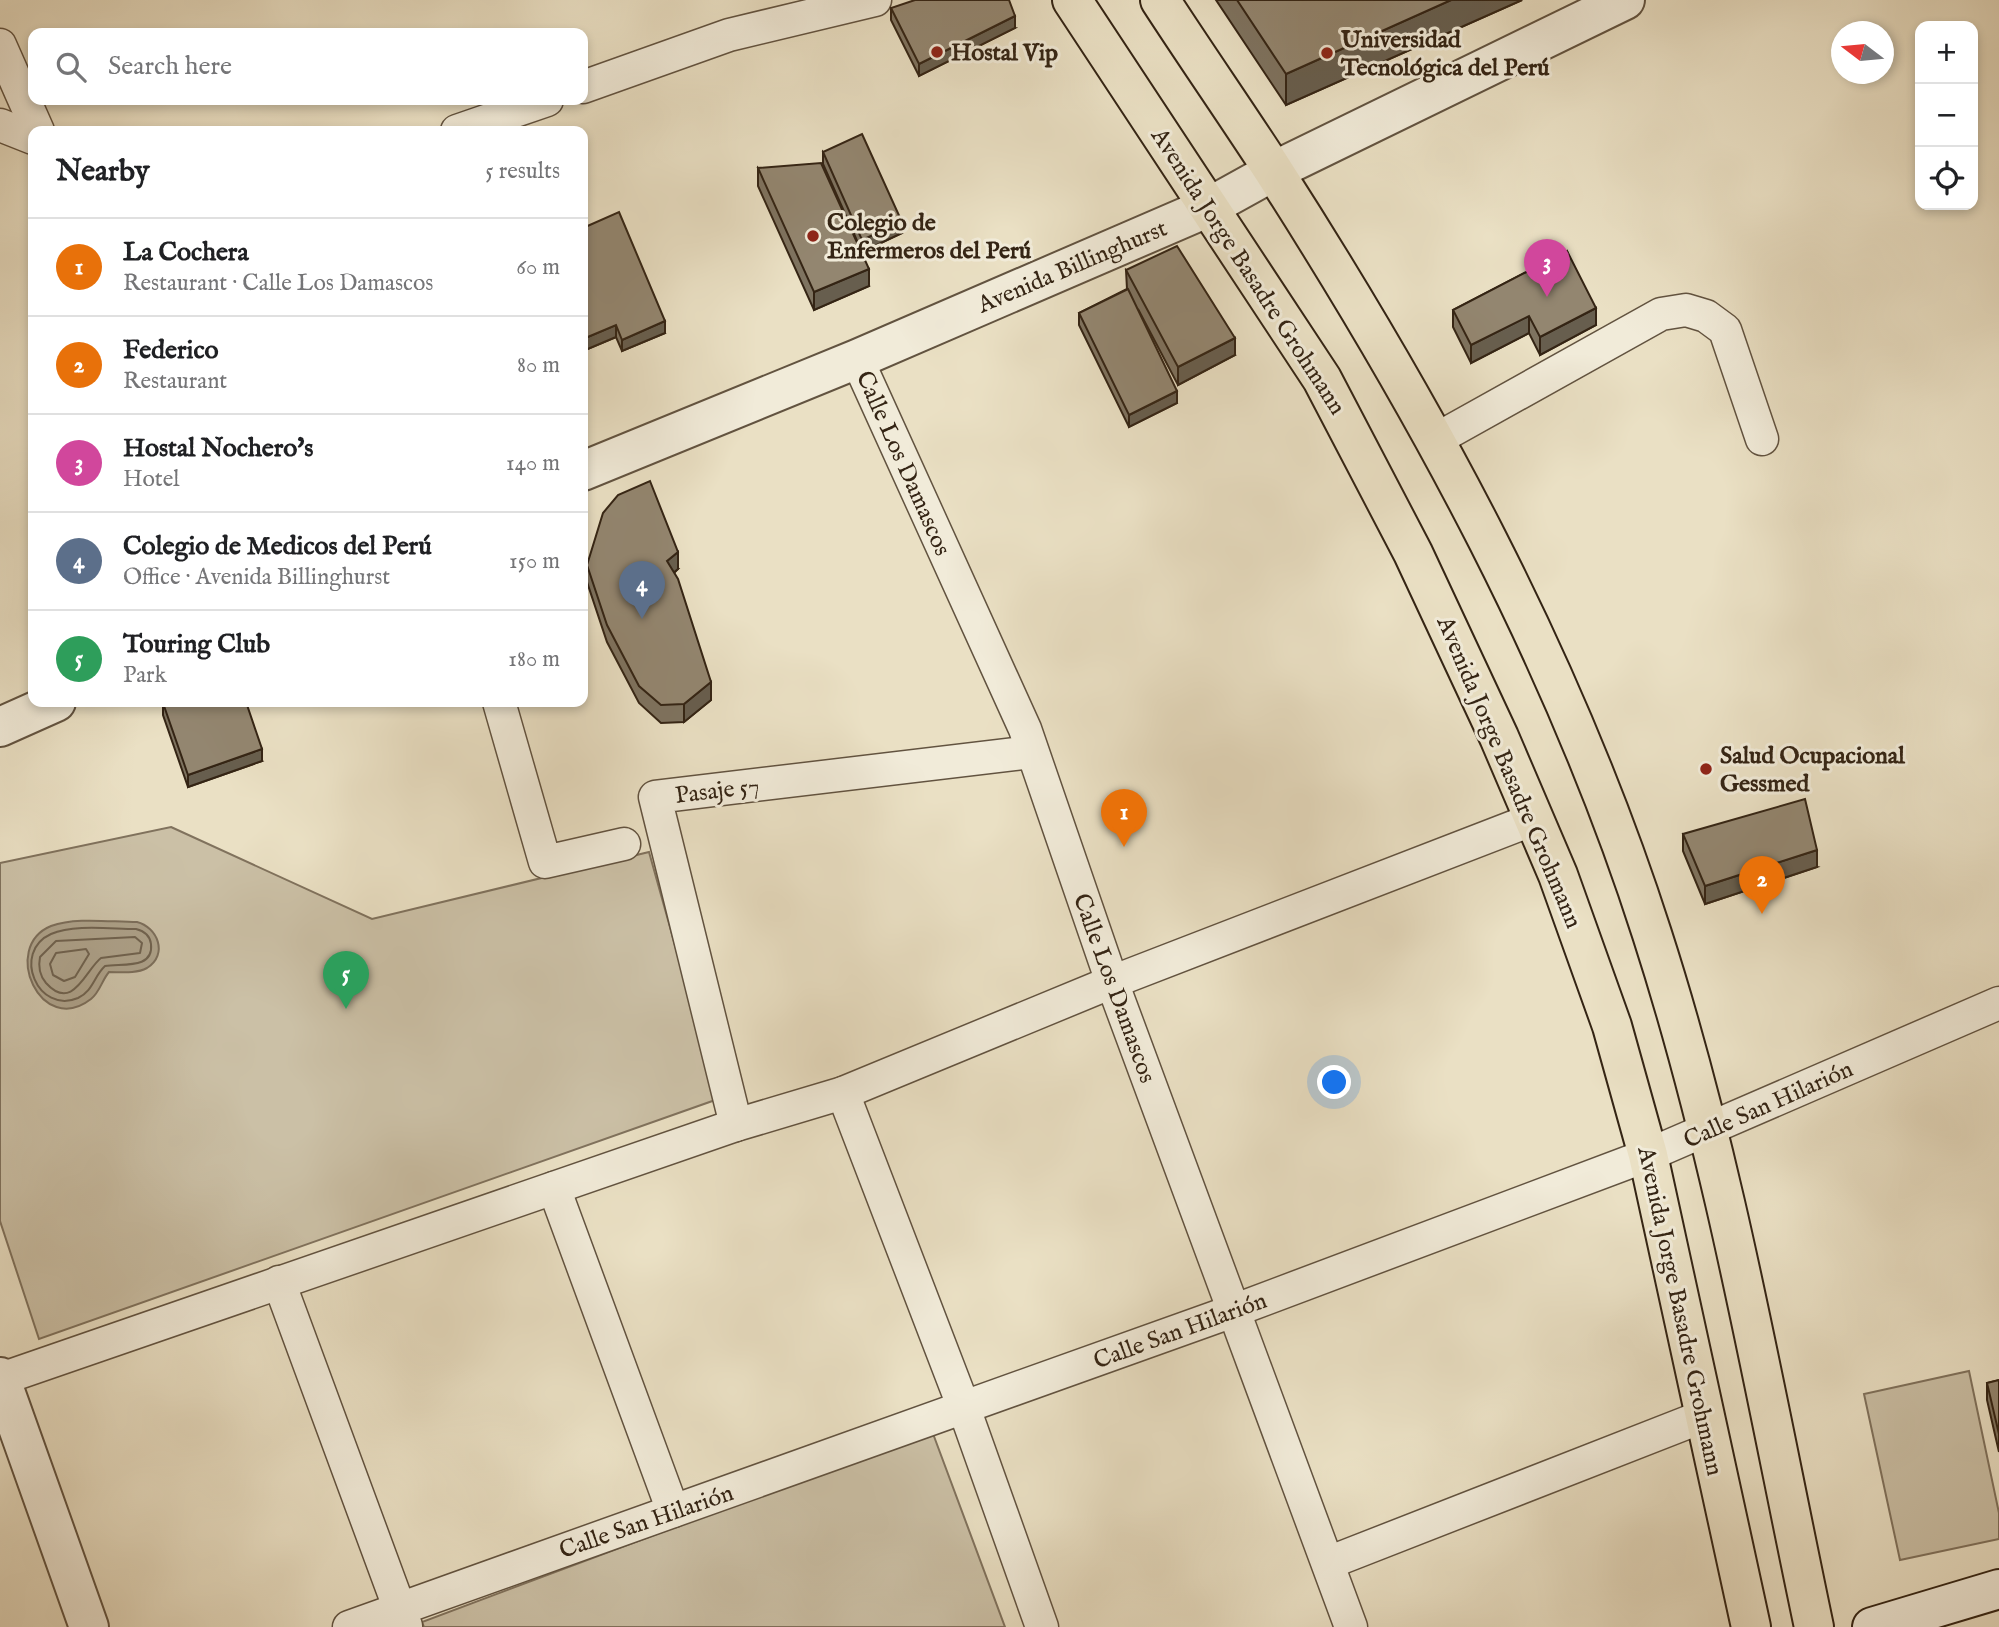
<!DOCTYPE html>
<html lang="en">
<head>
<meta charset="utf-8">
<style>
	body { margin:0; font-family:"IM FELL English",serif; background:#f6f6f6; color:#202124 }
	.controls { position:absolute; right:21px; top:21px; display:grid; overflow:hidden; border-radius:14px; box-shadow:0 4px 10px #0003 }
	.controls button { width:63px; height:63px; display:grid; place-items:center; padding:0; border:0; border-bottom:2px solid #e0e0e0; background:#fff; color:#202124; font:35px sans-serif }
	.compass { position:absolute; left:1831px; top:21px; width:63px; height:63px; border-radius:50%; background:#fff; box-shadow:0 4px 10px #0003; rotate:286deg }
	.you { position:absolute; left:1335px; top:1083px; width:24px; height:24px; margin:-18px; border:5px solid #fff; border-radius:50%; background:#1a73e8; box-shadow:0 0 0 10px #1a73e833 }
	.badge { display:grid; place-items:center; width:46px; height:46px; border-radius:50%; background:#b45309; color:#fff; font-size:23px; font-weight:700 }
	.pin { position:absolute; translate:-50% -58px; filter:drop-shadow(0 2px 4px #0008) }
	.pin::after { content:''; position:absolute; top:37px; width:24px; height:21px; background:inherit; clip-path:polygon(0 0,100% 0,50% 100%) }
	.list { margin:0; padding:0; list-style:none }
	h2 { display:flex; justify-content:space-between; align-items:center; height:91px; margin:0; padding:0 28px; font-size:30px }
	h2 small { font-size:23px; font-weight:400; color:#757577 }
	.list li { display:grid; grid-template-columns:46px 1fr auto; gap:21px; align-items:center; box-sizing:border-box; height:98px; padding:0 28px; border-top:2px solid #e0e0e0 }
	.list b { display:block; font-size:26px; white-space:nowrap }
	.list p { margin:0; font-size:23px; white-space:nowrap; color:#757577 }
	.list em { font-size:23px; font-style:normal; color:#757577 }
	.icon { flex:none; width:38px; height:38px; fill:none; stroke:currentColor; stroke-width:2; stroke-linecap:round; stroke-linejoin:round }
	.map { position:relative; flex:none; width:1999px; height:1627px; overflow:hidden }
	.search { position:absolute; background:#fff; box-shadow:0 4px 10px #0003; left:28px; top:28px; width:560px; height:77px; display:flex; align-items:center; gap:18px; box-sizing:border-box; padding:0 24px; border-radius:14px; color:#757577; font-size:26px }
	.panel { position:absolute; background:#fff; box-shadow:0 4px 10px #0003; left:28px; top:126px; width:560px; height:581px; border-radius:14px }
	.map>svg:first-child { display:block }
	.green { fill:#cbc0a6; stroke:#80725d; stroke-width:2 }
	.water { fill:#aca088; stroke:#7c6e5a; stroke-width:2 }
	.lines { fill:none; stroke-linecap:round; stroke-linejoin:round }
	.shore { stroke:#70624e; stroke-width:2 }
	.minor-casing { stroke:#625340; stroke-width:35 }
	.tertiary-casing { stroke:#625340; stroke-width:42 }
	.secondary-casing { stroke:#342414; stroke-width:42 }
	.trunk-casing { stroke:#342414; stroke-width:42 }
	.minor { stroke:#f1ebd9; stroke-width:32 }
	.tertiary { stroke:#f1ebd9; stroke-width:38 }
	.secondary { stroke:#f1ebd9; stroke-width:38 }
	.trunk { stroke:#eae0c4; stroke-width:38 }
	.wall { fill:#7e7360; stroke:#342414; stroke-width:2 }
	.shaded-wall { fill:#675e4e; stroke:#342414; stroke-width:2 }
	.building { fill:#938670; stroke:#342414; stroke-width:2 }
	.poi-dot { fill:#8f2418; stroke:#f1ebd9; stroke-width:2.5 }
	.labels { text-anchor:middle; stroke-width:6; stroke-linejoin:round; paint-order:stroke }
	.poi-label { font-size:24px; font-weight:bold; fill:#342414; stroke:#f1ebd9; text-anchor:start }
	.street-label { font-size:24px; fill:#342414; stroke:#f1ebd9 }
</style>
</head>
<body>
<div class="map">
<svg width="1999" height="1627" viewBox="0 0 1999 1627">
	<rect width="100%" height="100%" fill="#eae0c4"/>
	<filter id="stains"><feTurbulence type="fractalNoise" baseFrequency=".00286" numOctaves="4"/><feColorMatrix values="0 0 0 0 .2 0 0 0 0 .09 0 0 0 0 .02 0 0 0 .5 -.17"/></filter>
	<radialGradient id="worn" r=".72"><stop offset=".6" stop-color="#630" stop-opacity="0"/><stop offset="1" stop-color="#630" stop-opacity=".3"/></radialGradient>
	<g class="green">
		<polygon points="171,827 372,919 649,852 718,1099 39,1339 0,1221 0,863"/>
		<polygon points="1969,1371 1999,1513 1999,1539 1900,1560 1864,1394"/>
		<polygon points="932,1431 1005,1627 424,1627 422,1622"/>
	</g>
	<path class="water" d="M 137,922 C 157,927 169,954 147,968 C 136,974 121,972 109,972 C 102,980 100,992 91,999 C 41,1038 0,947 51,926 C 76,917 110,922 137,922 Z"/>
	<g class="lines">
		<g class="shore">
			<path d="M 136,929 C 144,931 150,935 151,944 C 154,970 121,963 105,966 C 94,976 93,991 78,998 C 38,1015 11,952 51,934 C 74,924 111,929 136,929 Z"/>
			<path d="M 135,937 L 142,943 L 140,953 L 101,958 C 86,969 73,1013 46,983 C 40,976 38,967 40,957 L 56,941 Z"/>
			<polygon points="86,949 89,954 75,977 64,981 53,975 50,964 56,953"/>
		</g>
		<defs>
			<g id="minor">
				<polyline points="0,45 38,131"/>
				<polyline points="583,87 729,35 875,0"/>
				<polyline points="0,125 33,138"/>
				<polyline points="457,131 547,100"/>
				<polyline points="857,359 1025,729 1112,982 1351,1627"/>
				<polyline points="1435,440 1661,314 1686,310 1706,316 1725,330 1762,439"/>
				<polyline points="499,702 545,862 624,844"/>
				<polyline points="843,1093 964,1408 1042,1627"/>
				<polyline points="736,1125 655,797 1031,752"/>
				<polyline points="554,1188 673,1511"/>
				<polyline points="279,1282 406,1626"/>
				<polyline points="1,1379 736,1125 843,1093 1112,982 1534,819"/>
				<polyline points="1328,1563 1704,1416"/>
				<polyline points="349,1627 1233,1311 1648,1155 1999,1003"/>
			</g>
			<g id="tertiary">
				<polyline points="583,471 857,359 1209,207 1274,171 1625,0"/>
				<polyline points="0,727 56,702"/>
				<polyline points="0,1377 89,1627"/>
			</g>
			<polyline id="secondary" points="1872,1627 1999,1589"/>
			<g id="trunk">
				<polyline points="1072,0 1322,379 1413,553 1499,737 1558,875 1612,1026 1648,1155 1751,1627"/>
				<path d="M 1160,0 C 1197,57 1236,113 1273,170 C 1427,410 1565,662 1652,934 C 1725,1160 1765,1395 1814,1627"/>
			</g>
		</defs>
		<use href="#minor" class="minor-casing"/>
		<use href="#tertiary" class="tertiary-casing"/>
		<use href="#secondary" class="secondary-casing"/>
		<use href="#trunk" class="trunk-casing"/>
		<use href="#minor" class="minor"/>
		<use href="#tertiary" class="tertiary"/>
		<use href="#secondary" class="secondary"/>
		<use href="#trunk" class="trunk"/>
	</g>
	<g class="wall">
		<polygon points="1216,0 1522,0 1286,105"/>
		<polygon points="891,8 1015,28 919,76 891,20"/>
		<polygon points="823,152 902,233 862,252 823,164"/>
		<polygon points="758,168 869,286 814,310 758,186"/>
		<polygon points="583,228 665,333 622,351 616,337 583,351"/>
		<polygon points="1567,251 1596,325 1540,355 1529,333 1471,363 1453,327 1453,310"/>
		<polygon points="1126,270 1235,355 1178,385 1138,309 1177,403 1129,427 1079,325 1079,313 1127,289"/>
		<polygon points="587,565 678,569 674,573 711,700 684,722 661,723 639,703 607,642 587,582"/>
		<polygon points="163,703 262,761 188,787 163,715"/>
		<polygon points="1683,834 1817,867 1705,904 1683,851"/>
		<polygon points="1999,1380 1999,1452 1987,1400 1987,1383"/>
	</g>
	<g class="shaded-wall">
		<polygon points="1451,0 1522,0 1286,105 1286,74"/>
		<polygon points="1015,16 1015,28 919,76 919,64"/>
		<polygon points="902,222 902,233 862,252 862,240"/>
		<polygon points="869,269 869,286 814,310 814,292"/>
		<polygon points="1596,308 1596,325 1540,355 1540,337"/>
		<polygon points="1529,316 1529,333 1471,363 1471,345"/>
		<polygon points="665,321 665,333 622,351 622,340"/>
		<polygon points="616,325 616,337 583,351 583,339"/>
		<polygon points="1235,338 1235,355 1178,385 1178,367"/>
		<polygon points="1177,391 1177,403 1129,427 1129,415"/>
		<polygon points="678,552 678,569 667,578 667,561"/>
		<polygon points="711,682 711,700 684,722 684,704"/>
		<polygon points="262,749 262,761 188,787 188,775"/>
		<polygon points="1817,850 1817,867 1705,904 1705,886"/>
	</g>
	<g class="building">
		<polygon points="915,0 1009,0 1015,16 919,64 891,8"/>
		<polygon points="1237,0 1451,0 1286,74"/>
		<polygon points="862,134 902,222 862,240 823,152"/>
		<polygon points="821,163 869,269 814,292 758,168"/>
		<polygon points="619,212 665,321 622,340 616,325 583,339 583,228"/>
		<polygon points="1177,246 1235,338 1178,367 1126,270"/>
		<polygon points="1567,251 1596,308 1540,337 1529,316 1471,345 1453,310"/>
		<polygon points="1128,289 1177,391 1129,415 1079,313"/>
		<polygon points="650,481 678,552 667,561 678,579 711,682 684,704 661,705 639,686 607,625 587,565 603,513 618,495"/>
		<polygon points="167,702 246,702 262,749 188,775 163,703"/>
		<polygon points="1805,799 1817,850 1705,886 1683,834"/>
		<polygon points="1999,1380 1999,1434 1987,1383"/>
	</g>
	<g class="poi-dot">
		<circle cx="937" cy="52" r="7"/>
		<circle cx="1327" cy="53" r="7"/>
		<circle cx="813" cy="236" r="7"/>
		<circle cx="1706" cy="769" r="7"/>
	</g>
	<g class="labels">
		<g class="poi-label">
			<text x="1341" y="47">Universidad<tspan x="1341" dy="28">Tecnológica del Perú</tspan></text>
			<text x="951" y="60">Hostal Vip</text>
			<text x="827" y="230">Colegio de<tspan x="827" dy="28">Enfermeros del Perú</tspan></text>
			<text x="1720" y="763">Salud Ocupacional<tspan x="1720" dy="28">Gessmed</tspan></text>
		</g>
		<g class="street-label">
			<text transform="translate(1072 266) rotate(-23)" y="8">Avenida Billinghurst</text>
			<text transform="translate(1249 271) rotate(57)" y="8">Avenida Jorge Basadre Grohmann</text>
			<text transform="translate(904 463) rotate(66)" y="8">Calle Los Damascos</text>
			<text transform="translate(1510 772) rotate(67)" y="8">Avenida Jorge Basadre Grohmann</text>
			<text transform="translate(717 790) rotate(-7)" y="8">Pasaje 57</text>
			<text transform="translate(1115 988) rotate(70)" y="8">Calle Los Damascos</text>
			<text transform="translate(1768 1104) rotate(-24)" y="8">Calle San Hilarión</text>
			<text transform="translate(1681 1311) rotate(78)" y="8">Avenida Jorge Basadre Grohmann</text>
			<text transform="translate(1180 1330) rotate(-20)" y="8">Calle San Hilarión</text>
			<text transform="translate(646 1521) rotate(-19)" y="8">Calle San Hilarión</text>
		</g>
	</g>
	<rect width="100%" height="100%" filter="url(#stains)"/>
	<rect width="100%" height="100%" fill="url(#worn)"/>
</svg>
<div class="controls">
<button>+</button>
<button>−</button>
<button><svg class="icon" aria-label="locate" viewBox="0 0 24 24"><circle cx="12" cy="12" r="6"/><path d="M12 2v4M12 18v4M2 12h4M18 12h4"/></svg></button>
</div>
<svg class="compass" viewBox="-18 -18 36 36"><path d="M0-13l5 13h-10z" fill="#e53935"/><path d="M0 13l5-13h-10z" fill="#757577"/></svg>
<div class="you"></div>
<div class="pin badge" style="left:1124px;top:847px;background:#e8710a">1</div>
<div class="pin badge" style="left:1762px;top:914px;background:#e8710a">2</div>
<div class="pin badge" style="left:1547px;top:297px;background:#d1479c">3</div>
<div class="pin badge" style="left:642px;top:619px;background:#5c6f8a">4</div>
<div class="pin badge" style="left:346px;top:1009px;background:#2e9e5b">5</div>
<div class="search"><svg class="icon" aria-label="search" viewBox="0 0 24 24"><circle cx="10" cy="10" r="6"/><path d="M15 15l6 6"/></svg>Search here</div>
<section class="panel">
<h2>Nearby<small>5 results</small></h2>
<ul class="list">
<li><span class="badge" style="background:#e8710a">1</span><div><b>La Cochera</b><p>Restaurant · Calle Los Damascos</p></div><em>60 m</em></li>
<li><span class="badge" style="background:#e8710a">2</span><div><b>Federico</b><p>Restaurant</p></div><em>80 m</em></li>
<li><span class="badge" style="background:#d1479c">3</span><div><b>Hostal Nochero's</b><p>Hotel</p></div><em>140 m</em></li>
<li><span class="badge" style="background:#5c6f8a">4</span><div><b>Colegio de Medicos del Perú</b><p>Office · Avenida Billinghurst</p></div><em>150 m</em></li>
<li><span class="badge" style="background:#2e9e5b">5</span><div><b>Touring Club</b><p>Park</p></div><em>180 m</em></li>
</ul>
</section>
</div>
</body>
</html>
